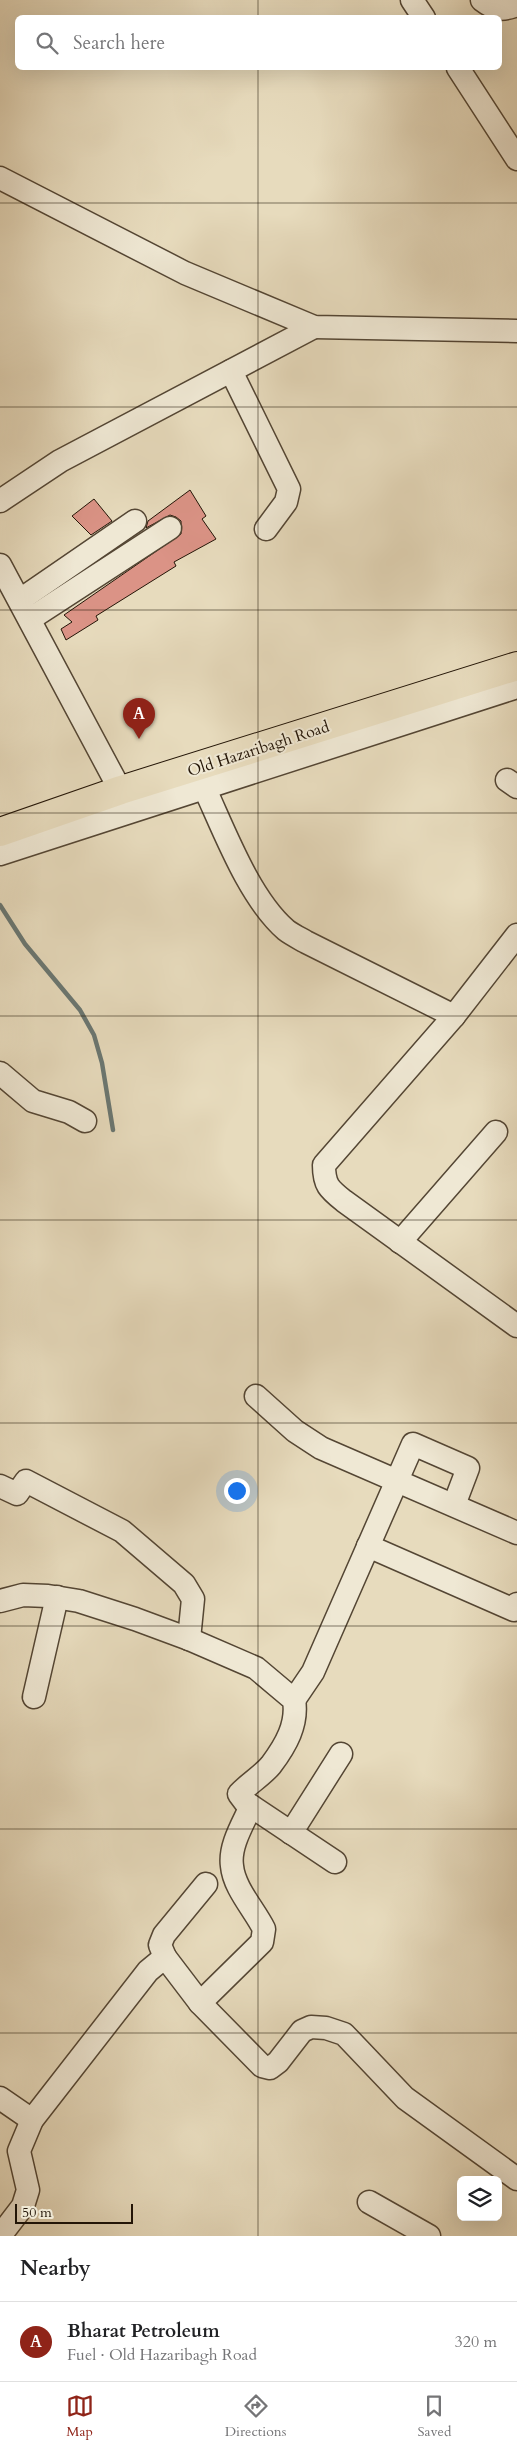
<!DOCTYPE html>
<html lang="en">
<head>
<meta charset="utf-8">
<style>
	body { margin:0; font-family:Cardo,serif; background:#f2f2f2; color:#202124 }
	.controls { position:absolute; right:15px; bottom:15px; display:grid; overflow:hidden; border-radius:8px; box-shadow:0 5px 20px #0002 }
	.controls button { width:45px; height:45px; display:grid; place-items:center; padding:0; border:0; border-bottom:1px solid #e0e0e0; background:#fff; color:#202124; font:25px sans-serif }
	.scale { position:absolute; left:15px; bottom:12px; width:118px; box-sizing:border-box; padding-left:5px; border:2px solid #231507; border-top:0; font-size:14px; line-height:18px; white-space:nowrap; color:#231507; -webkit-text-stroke:4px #efe8d4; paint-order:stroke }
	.you { position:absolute; left:236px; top:1490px; width:18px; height:18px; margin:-12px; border:4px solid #fff; border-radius:50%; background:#1a73e8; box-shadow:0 0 0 8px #1a73e833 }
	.badge { display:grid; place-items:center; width:32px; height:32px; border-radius:50%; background:#8f2418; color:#fff; font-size:16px; font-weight:700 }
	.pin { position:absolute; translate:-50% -41px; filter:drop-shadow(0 1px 2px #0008) }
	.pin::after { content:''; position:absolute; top:26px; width:18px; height:15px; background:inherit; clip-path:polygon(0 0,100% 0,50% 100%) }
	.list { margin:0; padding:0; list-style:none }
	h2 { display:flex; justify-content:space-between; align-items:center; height:65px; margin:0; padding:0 20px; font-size:21px }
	h2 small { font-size:16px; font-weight:400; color:#757577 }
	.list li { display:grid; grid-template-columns:32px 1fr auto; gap:15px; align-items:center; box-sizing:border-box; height:80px; padding:0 20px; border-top:1px solid #e0e0e0 }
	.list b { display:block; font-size:19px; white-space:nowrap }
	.list p { margin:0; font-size:16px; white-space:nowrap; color:#757577 }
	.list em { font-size:16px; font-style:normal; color:#757577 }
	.icon { flex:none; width:28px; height:28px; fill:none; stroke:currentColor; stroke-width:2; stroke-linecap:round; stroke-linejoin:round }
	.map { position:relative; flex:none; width:517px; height:2236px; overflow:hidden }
	.search { position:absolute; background:#fff; box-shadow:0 5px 20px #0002; left:15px; right:15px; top:15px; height:55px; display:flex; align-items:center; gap:12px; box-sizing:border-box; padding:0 18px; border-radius:8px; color:#757577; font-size:19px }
	.sheet { height:145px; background:#fff }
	nav { display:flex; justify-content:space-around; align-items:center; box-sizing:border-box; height:70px; border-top:1px solid #e0e0e0; background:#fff; font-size:14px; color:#757577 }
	nav a { display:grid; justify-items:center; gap:2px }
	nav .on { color:#8f2418 }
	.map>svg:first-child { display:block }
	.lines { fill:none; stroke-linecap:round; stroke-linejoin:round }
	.stream { stroke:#6a7772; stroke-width:4.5 }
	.building { fill:#db9386; stroke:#231507 }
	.minor-casing { stroke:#544634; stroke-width:25 }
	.major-casing { stroke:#231507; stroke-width:30 }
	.minor { stroke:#efe8d4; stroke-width:22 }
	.major { stroke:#e7dbbd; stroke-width:28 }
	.grid { fill:none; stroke:#231507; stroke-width:1; stroke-opacity:0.55 }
	.labels { text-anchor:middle; stroke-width:4; stroke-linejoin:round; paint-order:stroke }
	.street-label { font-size:16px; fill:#231507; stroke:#efe8d4 }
</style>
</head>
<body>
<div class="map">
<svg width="517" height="2236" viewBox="0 0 517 2236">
	<rect width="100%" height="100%" fill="#e7dbbd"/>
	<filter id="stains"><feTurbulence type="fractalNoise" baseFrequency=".004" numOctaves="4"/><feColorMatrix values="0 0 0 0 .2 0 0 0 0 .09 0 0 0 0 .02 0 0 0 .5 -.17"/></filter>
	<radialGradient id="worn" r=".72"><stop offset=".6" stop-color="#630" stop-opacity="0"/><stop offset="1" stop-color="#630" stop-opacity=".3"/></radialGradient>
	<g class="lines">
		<polyline class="stream" points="0,905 25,944 80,1010 94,1035 102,1063 113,1130"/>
	</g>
	<g class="building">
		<polygon points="190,490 206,516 202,519 216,539 174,562 176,566 96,616 98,620 66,640 61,629 72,622 64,615 181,534 181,521 176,517 170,515 146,528 148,521"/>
		<polygon points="94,499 112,521 91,535 72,516"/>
	</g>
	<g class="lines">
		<defs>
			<g id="minor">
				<polyline points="412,0 424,18"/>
				<path d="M 482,0 C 495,10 502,11 517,5"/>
				<polyline points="458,68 517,159"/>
				<polyline points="0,178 185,273 314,327 517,331"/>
				<polyline points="231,371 289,489 286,502 266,529"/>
				<polyline points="0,501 60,461 314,327"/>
				<polyline points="0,565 117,784"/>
				<polyline points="20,600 135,521"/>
				<polyline points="30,619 170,528"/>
				<polyline points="507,780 517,787"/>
				<path d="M 204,787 C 224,830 249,898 286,930 C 291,934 299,938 306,942 L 454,1016"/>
				<polyline points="0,854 517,687"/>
				<path d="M 517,935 L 454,1016 L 324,1165 C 324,1185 329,1189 344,1201 L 517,1326"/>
				<polyline points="0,1073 33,1101 69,1112 85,1121"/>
				<polyline points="400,1242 496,1132"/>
				<polyline points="256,1396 295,1431 321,1448 517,1533"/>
				<polyline points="0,1486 17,1494 26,1481 122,1531 184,1584 193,1599 189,1639"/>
				<polyline points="368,1546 514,1610 517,1604"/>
				<path d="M 0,1601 L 23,1595 L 48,1596 L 79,1601 L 135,1619 L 189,1639 L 256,1668 L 294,1700 C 298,1724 286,1745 271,1765 C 262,1776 249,1783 239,1794 L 245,1802 L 335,1862"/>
				<polyline points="34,1697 57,1597"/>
				<polyline points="294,1700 313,1672 413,1444 468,1468 454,1505"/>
				<polyline points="291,1833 341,1754"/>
				<polyline points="165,1957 160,1945 164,1935 206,1884"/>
				<path d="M 200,2003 L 262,1942 L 264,1929 C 254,1909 234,1888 232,1866 C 229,1846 243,1824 251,1806"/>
				<polyline points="0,2098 32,2120"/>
				<polyline points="369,2202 429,2236"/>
				<polyline points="0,2236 23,2206 28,2190 19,2151 32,2120 148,1971 165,1957 200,2003 262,2066 270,2068 278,2062 302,2031 311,2027 326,2028 344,2034 405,2098 517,2179"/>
			</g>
			<polyline id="major" points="0,832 121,790 517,666"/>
		</defs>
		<use href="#minor" class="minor-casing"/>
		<use href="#major" class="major-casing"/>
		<use href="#minor" class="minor"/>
		<use href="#major" class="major"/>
	</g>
	<path class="grid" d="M 258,0 L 258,18M 258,68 L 258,2236M 0,203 L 517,203M 0,407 L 517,407M 0,610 L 517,610M 0,813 L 517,813M 0,1016 L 517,1016M 0,1220 L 517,1220M 0,1423 L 517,1423M 0,1626 L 517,1626M 0,1829 L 517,1829M 0,2033 L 517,2033"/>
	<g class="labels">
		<g class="street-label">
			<text transform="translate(258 748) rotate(-18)" y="6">Old Hazaribagh Road</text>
		</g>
	</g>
	<rect width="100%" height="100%" filter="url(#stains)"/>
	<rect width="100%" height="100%" fill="url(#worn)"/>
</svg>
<div class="controls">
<button><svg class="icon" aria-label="layers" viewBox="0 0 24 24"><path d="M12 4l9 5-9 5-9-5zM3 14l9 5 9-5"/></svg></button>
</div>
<div class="scale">50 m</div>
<div class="you"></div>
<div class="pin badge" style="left:139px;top:739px">A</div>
<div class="search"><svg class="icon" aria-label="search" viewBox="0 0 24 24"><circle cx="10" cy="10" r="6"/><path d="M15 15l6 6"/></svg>Search here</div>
</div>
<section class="sheet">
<h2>Nearby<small></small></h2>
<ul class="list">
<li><span class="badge">A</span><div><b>Bharat Petroleum</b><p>Fuel · Old Hazaribagh Road</p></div><em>320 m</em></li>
</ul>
</section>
<nav>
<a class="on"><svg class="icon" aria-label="map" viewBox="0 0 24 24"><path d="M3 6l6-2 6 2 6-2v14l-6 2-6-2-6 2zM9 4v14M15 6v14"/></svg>Map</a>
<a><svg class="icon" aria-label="directions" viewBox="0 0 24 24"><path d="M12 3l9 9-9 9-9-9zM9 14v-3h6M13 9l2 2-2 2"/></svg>Directions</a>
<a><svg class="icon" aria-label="saved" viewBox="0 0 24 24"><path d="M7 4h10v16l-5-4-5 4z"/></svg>Saved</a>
</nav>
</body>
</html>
